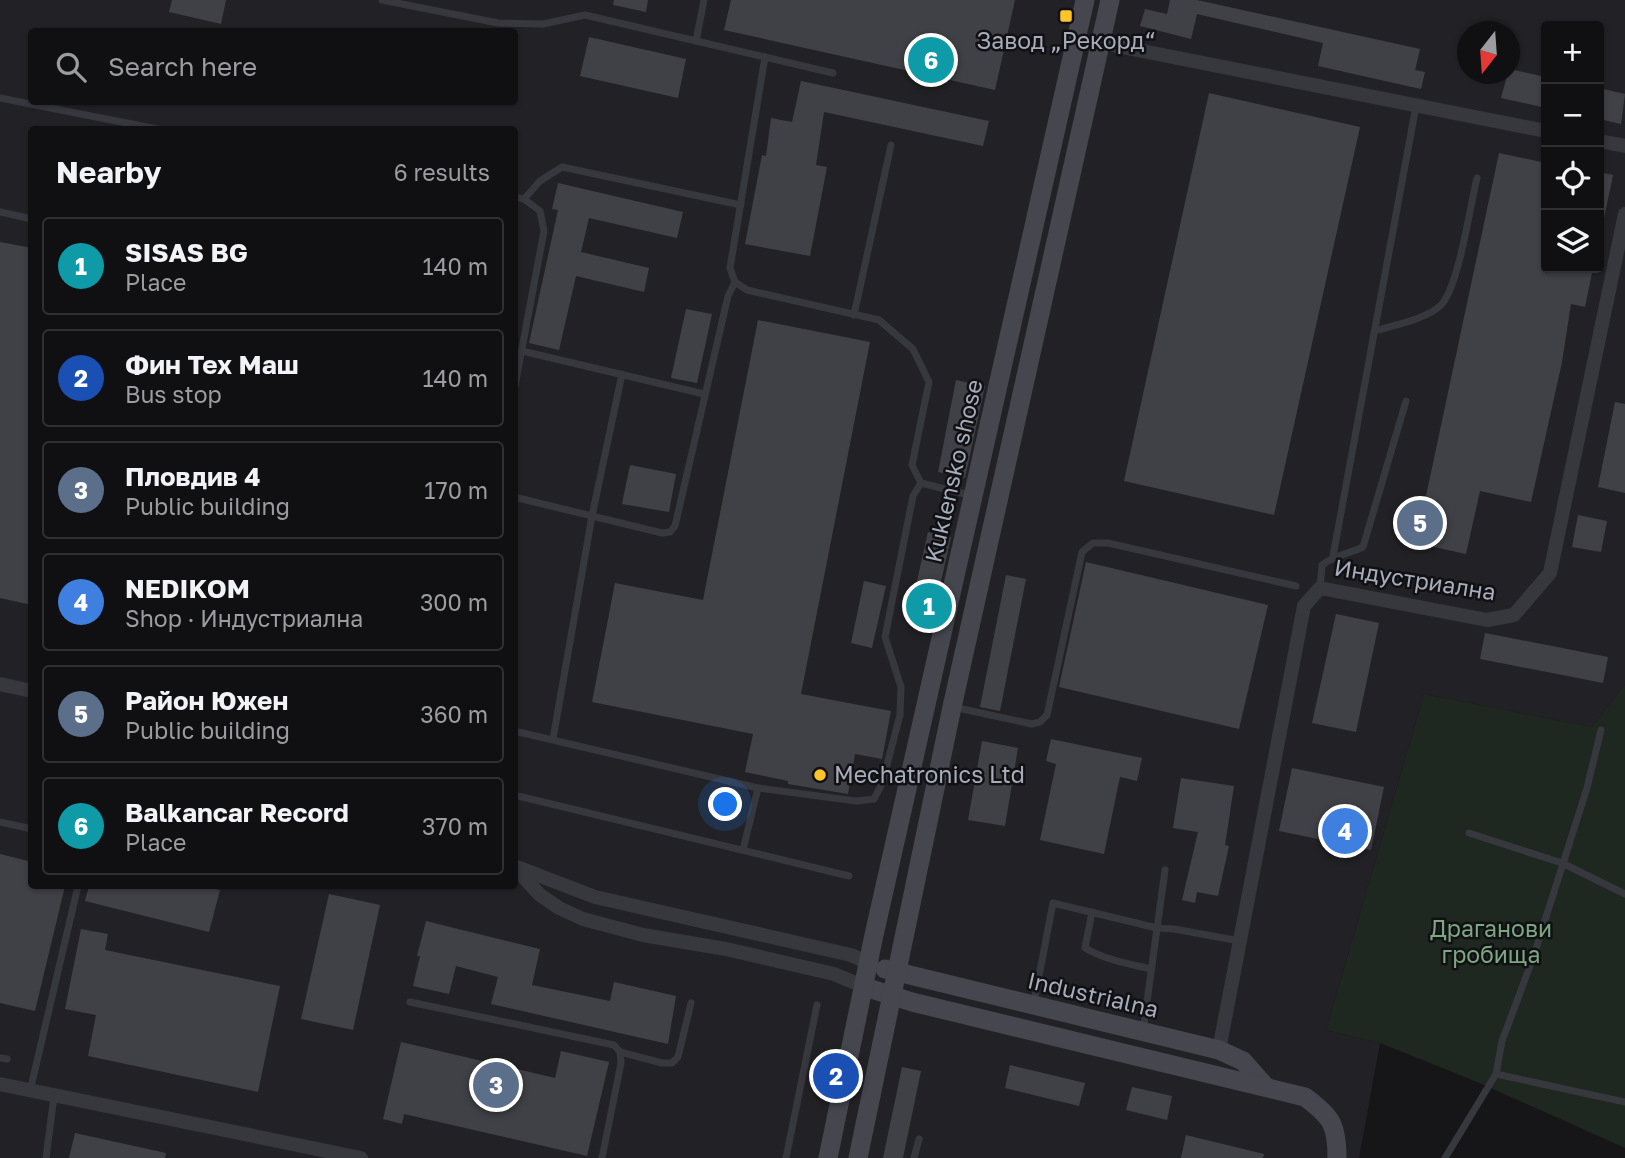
<!DOCTYPE html>
<html lang="en">
<head>
<meta charset="utf-8">
<style>
	body { margin:0; font-family:"Golos Text",sans-serif; background:#1e1e21; color:#f1f3f6 }
	.controls { position:absolute; right:21px; top:21px; display:grid; overflow:hidden; border-radius:7px; box-shadow:0 2px 5px #0004 }
	.controls button { width:63px; height:63px; display:grid; place-items:center; padding:0; border:0; border-bottom:2px solid #303033; background:#101013; color:#f1f3f6; font:35px sans-serif }
	.compass { position:absolute; left:1457px; top:21px; width:63px; height:63px; border-radius:50%; background:#101013; box-shadow:0 2px 5px #0004; rotate:197deg }
	.you { position:absolute; left:726px; top:805px; width:24px; height:24px; margin:-18px; border:5px solid #fff; border-radius:50%; background:#1a73e8; box-shadow:0 0 0 10px #1a73e833 }
	.badge { display:grid; place-items:center; width:46px; height:46px; border-radius:50%; background:#b45309; color:#fff; font-size:23px; font-weight:700 }
	.pin { position:absolute; translate:-50% -50%; border:4px solid #fff; box-shadow:0 2px 7px #0006 }
	.list { margin:0; padding:0; list-style:none }
	h2 { display:flex; justify-content:space-between; align-items:center; height:91px; margin:0; padding:0 28px; font-size:30px }
	h2 small { font-size:23px; font-weight:400; color:#9c9da0 }
	.list li { display:grid; grid-template-columns:46px 1fr auto; gap:21px; align-items:center; box-sizing:border-box; height:98px; margin:0 14px 14px; padding:0 14px; border:2px solid #303033; border-radius:7px }
	.list b { display:block; font-size:26px; white-space:nowrap }
	.list p { margin:0; font-size:23px; white-space:nowrap; color:#9c9da0 }
	.list em { font-size:23px; font-style:normal; color:#9c9da0 }
	.icon { flex:none; width:38px; height:38px; fill:none; stroke:currentColor; stroke-width:2; stroke-linecap:round; stroke-linejoin:round }
	.map { position:relative; flex:none; width:1625px; height:1158px; overflow:hidden }
	.search { position:absolute; background:#101013; box-shadow:0 2px 5px #0004; left:28px; top:28px; width:490px; height:77px; display:flex; align-items:center; gap:18px; box-sizing:border-box; padding:0 24px; border-radius:7px; color:#9c9da0; font-size:26px }
	.panel { position:absolute; background:#101013; box-shadow:0 2px 5px #0004; left:28px; top:126px; width:490px; height:763px; border-radius:7px }
	.map>svg:first-child { display:block }
	.built { fill:#222226; fill-rule:evenodd }
	.green { fill:#1e2720 }
	.building { fill:#404146 }
	.lines { fill:none; stroke-linecap:round; stroke-linejoin:round }
	.lane { stroke:#37383e; stroke-width:7 }
	.street { stroke:#37383e; stroke-width:14 }
	.secondary { stroke:#45464e; stroke-width:19 }
	.poi-dot { fill:#ffc528; stroke:#111114; stroke-width:2.5 }
	.labels { text-anchor:middle; stroke-width:5; stroke-linejoin:round; paint-order:stroke }
	.poi-label { font-size:23px; fill:#a7acba; stroke:#111114 }
	.street-label { font-size:23px; fill:#a7acba; stroke:#111114 }
	.park-label { font-size:23px; fill:#7ca782; stroke:#111114 }
</style>
</head>
<body>
<div class="map">
<svg width="1625" height="1158" viewBox="0 0 1625 1158">
	<rect width="100%" height="100%" fill="#161619"/>
	<path class="built" d="M 0,0 L 1625,0 L 1625,684 L 1592,727 L 1424,694 L 1326,1030 L 1380,1043 L 1359,1158 L 0,1158 ZM 1546,26 L 1599,26 L 1599,268 L 1546,268 ZM 32,32 L 514,32 L 514,102 L 32,102 ZM 1468,32 L 1510,32 L 1510,74 L 1468,74 ZM 32,130 L 514,130 L 514,886 L 32,886 Z"/>
	<polygon class="green" points="1625,684 1625,1148 1482,1084 1380,1043 1326,1030 1424,694 1592,727"/>
	<g class="building">
		<polygon points="172,0 226,0 221,24 169,12"/>
		<polygon points="614,0 648,0 646,12 613,5"/>
		<polygon points="731,0 1015,0 995,90 724,30"/>
		<polygon points="1170,0 1197,0 1420,49 1415,70 1425,72 1421,89 1318,66 1323,43 1197,14 1191,39 1140,26 1145,9 1167,14"/>
		<polygon points="589,37 686,59 678,98 580,76"/>
		<polygon points="1509,69 1546,77 1546,108 1501,98"/>
		<polygon points="801,81 989,121 983,146 824,112 816,165 827,167 810,256 745,244 762,155 766,156 771,118 792,122"/>
		<polygon points="1599,88 1625,94 1621,124 1599,119"/>
		<polygon points="1209,93 1360,127 1274,515 1124,481"/>
		<polygon points="1499,153 1546,163 1546,268 1593,268 1585,307 1571,304 1562,362 1531,502 1480,491 1466,554 1416,543"/>
		<polygon points="1599,172 1613,175 1604,218 1599,217"/>
		<polygon points="558,183 683,212 677,238 589,218 581,252 649,268 644,292 576,276 559,350 529,343 558,210 552,209"/>
		<polygon points="0,242 32,248 32,605 0,598"/>
		<polygon points="686,309 712,314 697,383 671,378"/>
		<polygon points="758,320 870,342 801,694 891,711 882,759 855,754 848,794 788,784 788,781 745,772 753,734 592,702 615,583 703,600"/>
		<polygon points="956,380 985,386 965,478 938,472"/>
		<polygon points="1615,402 1625,404 1625,493 1598,487"/>
		<polygon points="630,465 676,474 669,512 622,504"/>
		<polygon points="1578,515 1607,521 1601,552 1572,547"/>
		<polygon points="928,532 951,537 931,626 908,621"/>
		<polygon points="1086,562 1268,605 1239,729 1059,687"/>
		<polygon points="1006,575 1026,579 1000,711 980,707"/>
		<polygon points="864,581 886,586 872,648 851,643"/>
		<polygon points="1336,614 1379,623 1356,732 1312,723"/>
		<polygon points="1485,633 1608,657 1603,683 1480,659"/>
		<polygon points="1051,739 1142,758 1137,781 1120,777 1104,854 1040,840 1056,764 1046,761"/>
		<polygon points="982,741 1018,748 1005,826 968,820"/>
		<polygon points="1292,768 1384,787 1371,850 1279,831"/>
		<polygon points="1181,778 1234,786 1225,845 1229,846 1218,896 1197,892 1195,903 1182,900 1198,832 1173,828"/>
		<polygon points="0,854 32,862 32,886 65,886 35,1011 0,1003"/>
		<polygon points="89,886 204,886 220,890 209,932 85,901"/>
		<polygon points="329,894 380,905 353,1030 301,1019"/>
		<polygon points="426,921 540,949 532,985 610,1001 614,982 676,996 668,1044 491,1004 498,977 456,966 449,994 413,986 420,956 417,956"/>
		<polygon points="81,929 108,934 105,950 280,986 258,1092 88,1056 96,1015 65,1009"/>
		<polygon points="401,1042 555,1078 561,1051 609,1062 587,1156 404,1114 402,1124 383,1119"/>
		<polygon points="1010,1065 1085,1083 1079,1106 1005,1088"/>
		<polygon points="902,1067 921,1071 903,1158 883,1158"/>
		<polygon points="1132,1087 1172,1096 1167,1120 1126,1110"/>
		<polygon points="75,1133 166,1153 165,1158 69,1158"/>
		<polygon points="1186,1135 1264,1154 1263,1158 1181,1158"/>
	</g>
	<g class="lines">
		<g class="lane">
			<polyline points="382,0 498,23 543,24 585,15 833,73"/>
			<polyline points="696,41 704,0"/>
			<polyline points="765,57 730,268 735,282 747,290 879,320 913,349 929,382 912,465 921,483 973,496"/>
			<polyline points="0,98 162,130"/>
			<polyline points="514,197 524,199 540,181 562,167 741,205"/>
			<polyline points="0,212 32,219"/>
			<polyline points="854,315 891,145"/>
			<path d="M 1375,331 C 1394,325 1427,319 1441,305 C 1459,286 1470,206 1477,178"/>
			<polyline points="522,351 704,394"/>
			<polyline points="514,391 544,231 540,211 524,199"/>
			<polyline points="514,497 662,533 670,532 675,526 728,296 735,282"/>
			<polyline points="1333,556 1416,106"/>
			<path d="M 1320,588 L 1322,565 C 1335,555 1348,554 1363,547 L 1406,401"/>
			<polyline points="953,707 1032,724 1040,722 1047,715 1082,552 1093,543 1108,543 1296,586"/>
			<polyline points="514,731 758,788 743,850"/>
			<polyline points="553,739 592,516 622,374"/>
			<polyline points="758,788 856,801 874,799 882,784 900,715 901,687 885,637 913,496 921,483"/>
			<polyline points="514,795 849,876"/>
			<polyline points="0,822 32,829"/>
			<polyline points="1469,833 1562,863 1625,894"/>
			<path d="M 1092,912 L 1085,948 C 1105,960 1130,964 1151,969"/>
			<polyline points="410,1002 614,1045 620,1052 621,1063 602,1158"/>
			<polyline points="1034,1002 1053,903 1157,928 1174,929 1240,941"/>
			<polyline points="1143,1031 1165,870"/>
			<polyline points="620,1052 662,1063 672,1063 678,1057 691,1003"/>
			<polyline points="0,1058 7,1059"/>
			<polyline points="1496,1074 1625,1102"/>
			<polyline points="30,1091 78,886"/>
			<polyline points="46,1158 54,1096"/>
			<polyline points="786,1158 817,1005"/>
			<polyline points="914,1158 919,1139"/>
			<polyline points="1445,1158 1496,1074 1502,1041 1533,958 1587,788 1601,730"/>
		</g>
		<g class="street">
			<polyline points="1102,43 1546,131"/>
			<polyline points="1599,141 1625,146"/>
			<polyline points="0,684 32,691"/>
			<polyline points="514,867 540,895 559,908 583,919 643,935 726,949 834,974 865,987"/>
			<polyline points="517,867 595,897 851,955 869,963"/>
			<polyline points="1219,1050 1304,606 1320,588 1487,620 1514,615 1550,573 1625,214"/>
			<polyline points="0,1084 361,1158"/>
		</g>
		<g class="secondary">
			<polyline points="885,969 1219,1050 1243,1061 1266,1087"/>
			<path d="M 865,987 L 912,1002 L 1305,1097 C 1332,1117 1337,1125 1337,1158"/>
			<polyline points="828,1158 874,935 1085,0"/>
			<polyline points="858,1158 952,707 1110,0"/>
		</g>
	</g>
	<g class="poi-dot">
		<rect x="1059" y="9" width="14" height="14" rx="3.5"/>
		<circle cx="820" cy="775" r="7"/>
	</g>
	<g class="labels">
		<g class="poi-label">
			<text x="1066" y="49">Завод „Рекорд“</text>
			<text x="834" y="783" text-anchor="start">Mechatronics Ltd</text>
		</g>
		<g class="street-label">
			<text transform="translate(954 471) rotate(-77)" y="8">Kuklensko shose</text>
			<text transform="translate(1415 580) rotate(9)" y="8">Индустриална</text>
			<text transform="translate(1093 995) rotate(13)" y="8">Industrialna</text>
		</g>
		<g class="park-label">
			<text x="1491" y="937">Драганови<tspan x="1491" dy="26">гробища</tspan></text>
		</g>
	</g>
</svg>
<div class="controls">
<button>+</button>
<button>−</button>
<button><svg class="icon" aria-label="locate" viewBox="0 0 24 24"><circle cx="12" cy="12" r="6"/><path d="M12 2v4M12 18v4M2 12h4M18 12h4"/></svg></button>
<button><svg class="icon" aria-label="layers" viewBox="0 0 24 24"><path d="M12 4l9 5-9 5-9-5zM3 14l9 5 9-5"/></svg></button>
</div>
<svg class="compass" viewBox="-18 -18 36 36"><path d="M0-13l5 13h-10z" fill="#e53935"/><path d="M0 13l5-13h-10z" fill="#9c9da0"/></svg>
<div class="you"></div>
<div class="pin badge" style="left:929px;top:606px;background:#0f9aa8">1</div>
<div class="pin badge" style="left:836px;top:1076px;background:#1a4fb4">2</div>
<div class="pin badge" style="left:496px;top:1085px;background:#5c6f8a">3</div>
<div class="pin badge" style="left:1345px;top:831px;background:#3f7fe0">4</div>
<div class="pin badge" style="left:1420px;top:523px;background:#5c6f8a">5</div>
<div class="pin badge" style="left:931px;top:60px;background:#0f9aa8">6</div>
<div class="search"><svg class="icon" aria-label="search" viewBox="0 0 24 24"><circle cx="10" cy="10" r="6"/><path d="M15 15l6 6"/></svg>Search here</div>
<section class="panel">
<h2>Nearby<small>6 results</small></h2>
<ul class="list">
<li><span class="badge" style="background:#0f9aa8">1</span><div><b>SISAS BG</b><p>Place</p></div><em>140 m</em></li>
<li><span class="badge" style="background:#1a4fb4">2</span><div><b>Фин Тех Маш</b><p>Bus stop</p></div><em>140 m</em></li>
<li><span class="badge" style="background:#5c6f8a">3</span><div><b>Пловдив 4</b><p>Public building</p></div><em>170 m</em></li>
<li><span class="badge" style="background:#3f7fe0">4</span><div><b>NEDIKOM</b><p>Shop · Индустриална</p></div><em>300 m</em></li>
<li><span class="badge" style="background:#5c6f8a">5</span><div><b>Район Южен</b><p>Public building</p></div><em>360 m</em></li>
<li><span class="badge" style="background:#0f9aa8">6</span><div><b>Balkancar Record</b><p>Place</p></div><em>370 m</em></li>
</ul>
</section>
</div>
</body>
</html>
